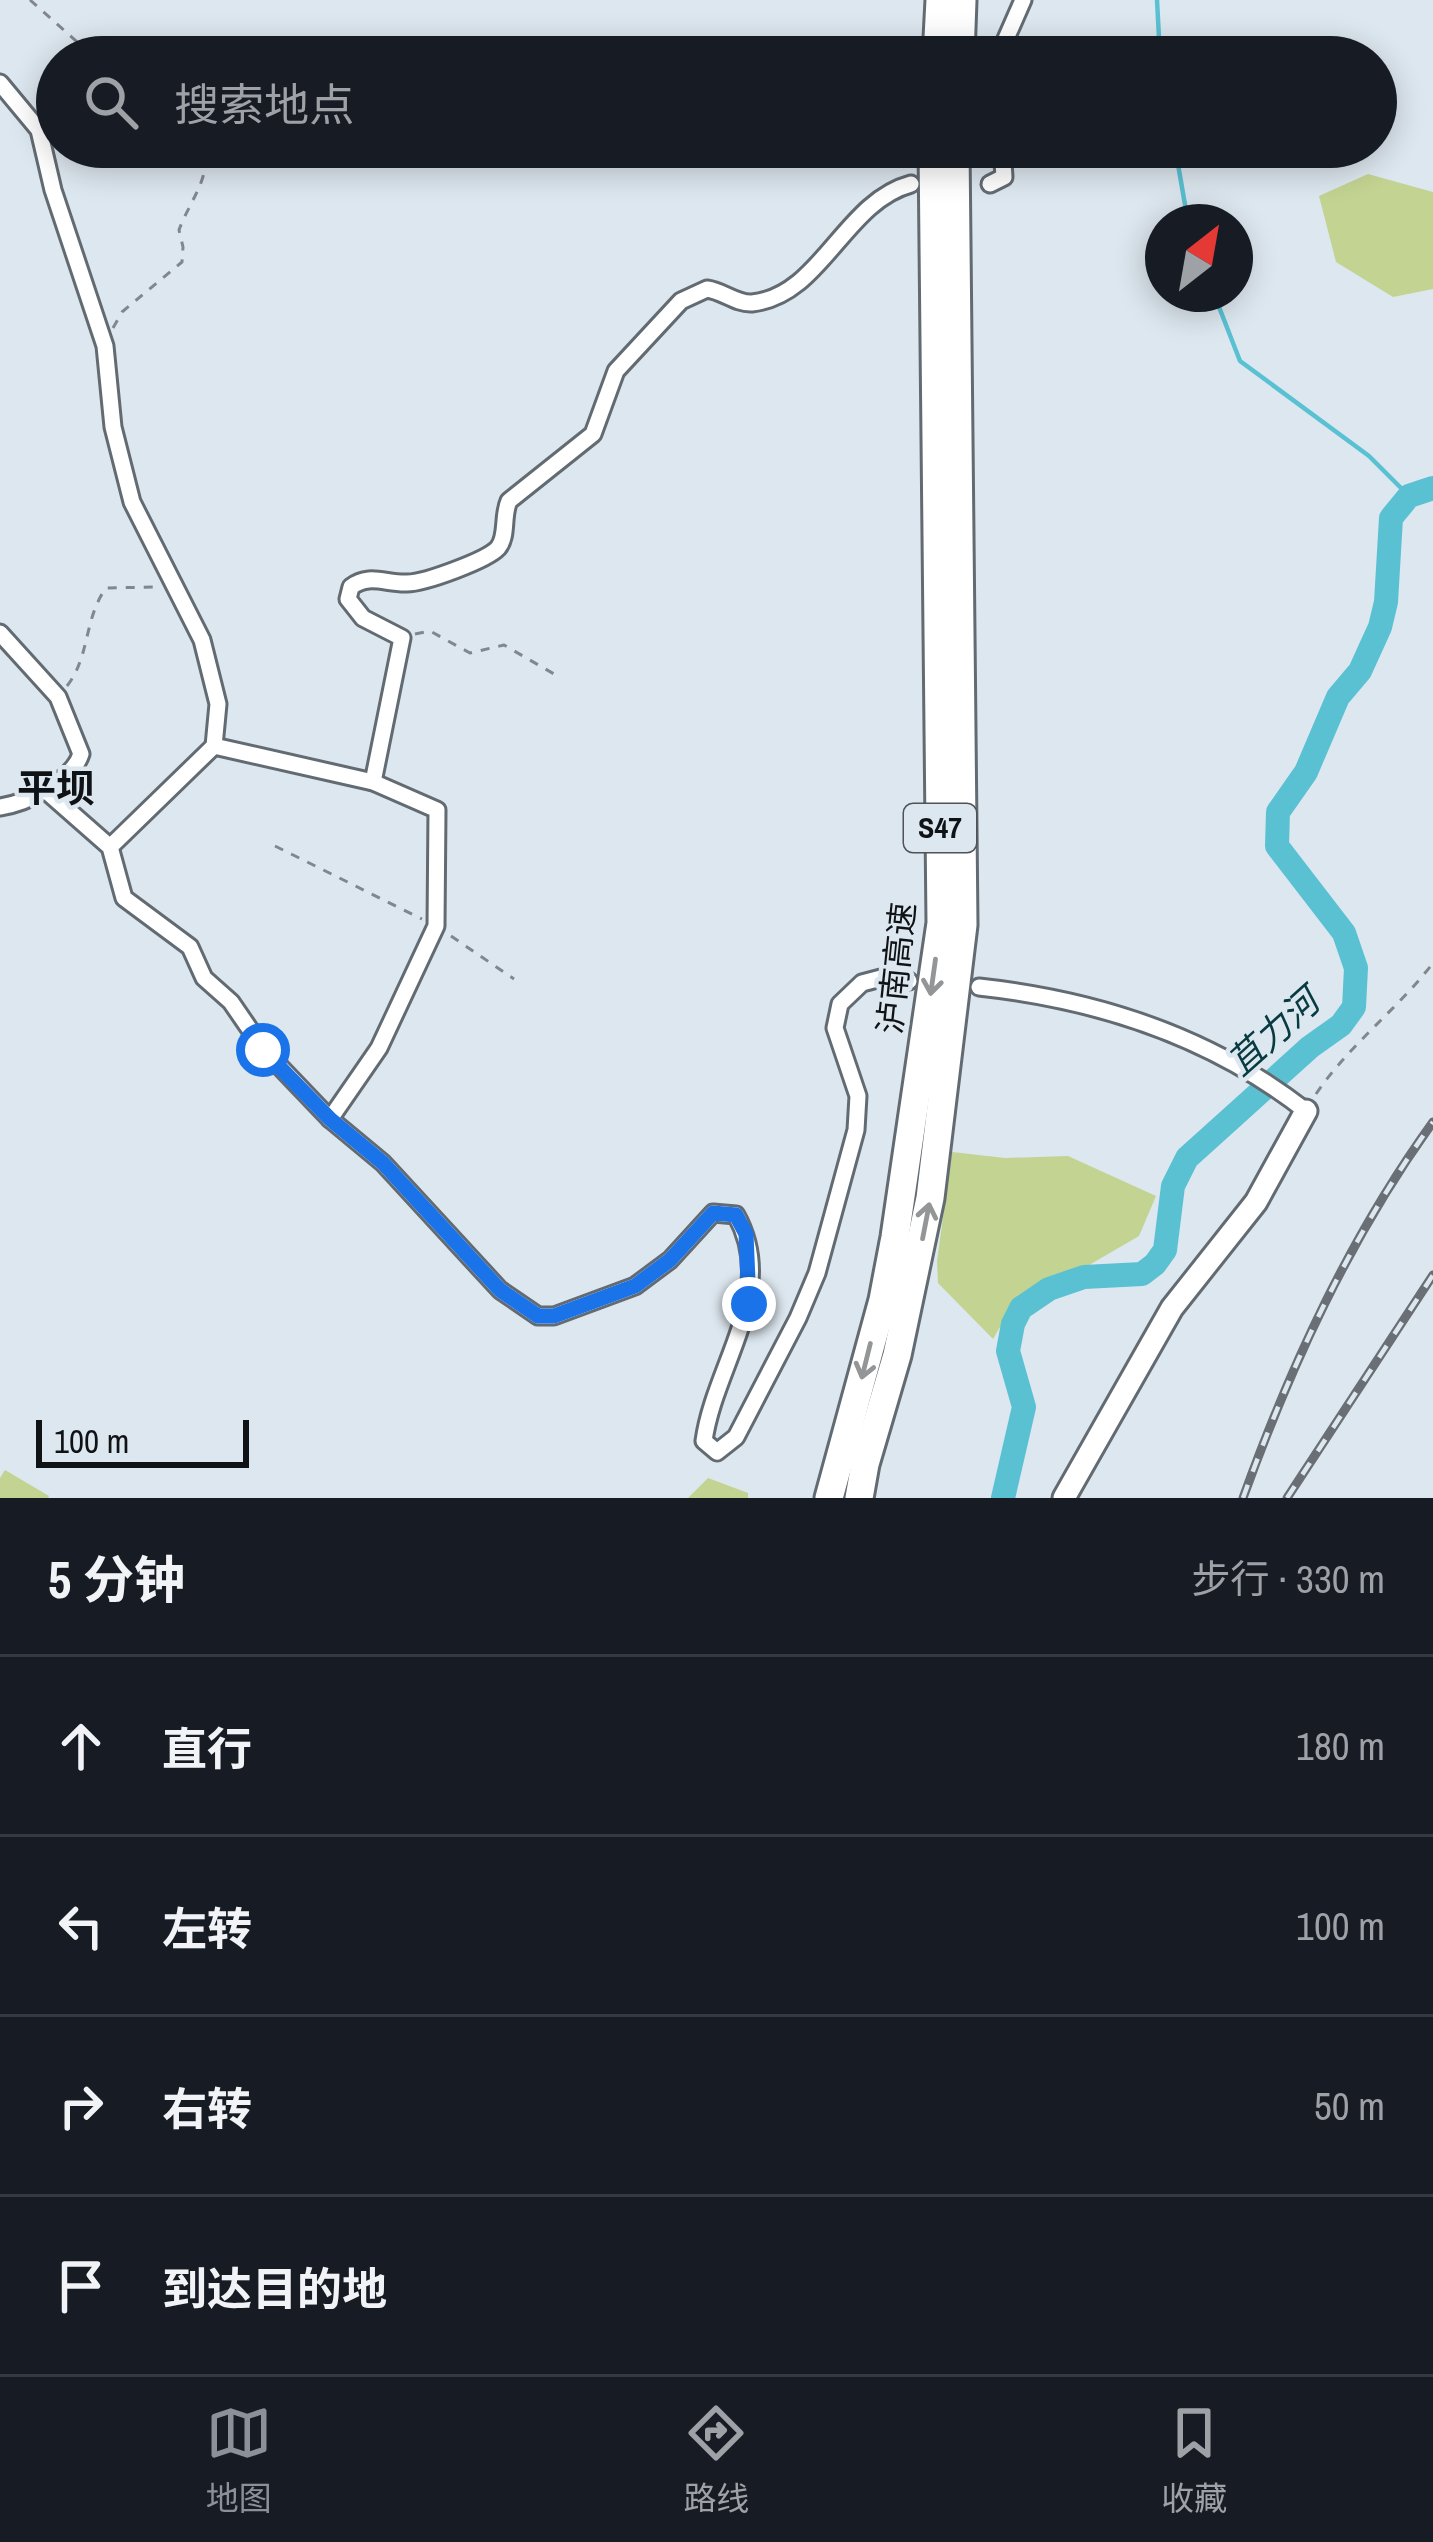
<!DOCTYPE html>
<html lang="zh">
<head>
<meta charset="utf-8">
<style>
	body { margin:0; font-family:"Archivo Narrow","Noto Sans SC",sans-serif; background:#20242c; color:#f1f3f6 }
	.compass { position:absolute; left:1145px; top:204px; width:108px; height:108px; border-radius:50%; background:#171b24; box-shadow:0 6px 30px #0003; rotate:31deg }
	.scale { position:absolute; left:36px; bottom:30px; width:213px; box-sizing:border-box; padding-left:12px; border:6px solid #101316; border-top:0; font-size:33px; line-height:42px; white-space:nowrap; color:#101316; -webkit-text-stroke:9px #dde7ef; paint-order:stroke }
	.stop { position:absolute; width:36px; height:36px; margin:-27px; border:9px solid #1a73e8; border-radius:50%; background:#fff }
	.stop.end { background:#1a73e8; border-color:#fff; box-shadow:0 3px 12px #0008 }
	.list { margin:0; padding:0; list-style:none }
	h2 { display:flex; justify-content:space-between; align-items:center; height:156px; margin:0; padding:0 48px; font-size:51px }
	h2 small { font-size:39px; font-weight:400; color:#9ea1a6 }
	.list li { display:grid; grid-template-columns:78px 1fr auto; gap:36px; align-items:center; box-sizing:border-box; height:180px; padding:0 48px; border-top:3px solid #363941 }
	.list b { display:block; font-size:45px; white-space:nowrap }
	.list em { font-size:39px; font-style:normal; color:#9ea1a6 }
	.icon { flex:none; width:66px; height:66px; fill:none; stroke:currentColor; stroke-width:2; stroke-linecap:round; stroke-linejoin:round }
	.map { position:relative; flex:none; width:1433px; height:1498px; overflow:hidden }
	.search { position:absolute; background:#171b24; box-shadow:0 6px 30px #0003; left:36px; right:36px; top:36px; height:132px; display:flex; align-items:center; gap:30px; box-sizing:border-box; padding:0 42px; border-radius:66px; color:#9ea1a6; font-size:45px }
	.sheet { height:876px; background:#171b24 }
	nav { display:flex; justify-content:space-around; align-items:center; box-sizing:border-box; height:168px; border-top:3px solid #363941; background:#171b24; font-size:33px; color:#9ea1a6 }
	nav a { display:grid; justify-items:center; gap:6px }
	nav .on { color:#8c9099 }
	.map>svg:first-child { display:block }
	.green { fill:#c3d391 }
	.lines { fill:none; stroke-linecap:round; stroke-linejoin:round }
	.stream { stroke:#5ac1d3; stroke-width:4.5 }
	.river { stroke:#5ac1d3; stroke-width:24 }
	.street-casing { stroke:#636b72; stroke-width:21 }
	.secondary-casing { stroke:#636b72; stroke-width:27 }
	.highway-casing { stroke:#636b72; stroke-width:33 }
	.path { stroke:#81878d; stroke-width:3; stroke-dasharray:9 9; stroke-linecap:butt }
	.street { stroke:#fff; stroke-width:15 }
	.secondary { stroke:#fff; stroke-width:21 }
	.highway { stroke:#fff; stroke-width:27 }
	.rail-casing { stroke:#696f74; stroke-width:9 }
	.rail { stroke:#dde7ef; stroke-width:4.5; stroke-dasharray:14; stroke-linecap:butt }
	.oneway { stroke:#939596 }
	.route { stroke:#1a73e8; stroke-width:15 }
	.labels { text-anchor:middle; stroke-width:9; stroke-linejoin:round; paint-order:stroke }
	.shield { fill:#dde7ef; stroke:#4e5357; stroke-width:3 }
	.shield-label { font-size:30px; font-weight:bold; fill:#101316 }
	.street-label { font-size:33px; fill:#101316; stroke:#dde7ef }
	.water-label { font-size:36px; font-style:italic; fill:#073a41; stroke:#dde7ef }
	.quarter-label { font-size:39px; font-weight:bold; fill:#101316; stroke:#dde7ef }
</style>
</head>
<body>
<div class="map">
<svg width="1433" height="1498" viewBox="0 0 1433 1498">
	<rect width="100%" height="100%" fill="#dde7ef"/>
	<g class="green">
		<polygon points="1368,174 1433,192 1433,289 1393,297 1336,262 1319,196"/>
		<polygon points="952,1152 1005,1158 1068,1156 1156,1196 1139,1236 1065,1279 1029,1292 1010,1310 993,1339 938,1283 937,1261"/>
		<polygon points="5,1470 49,1496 48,1498 0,1498 0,1478"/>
		<polygon points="708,1478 748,1493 748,1498 688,1498"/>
	</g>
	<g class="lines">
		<g class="stream">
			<polyline points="1157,0 1160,57"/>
			<polyline points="1175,147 1188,222"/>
			<polyline points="1214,294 1240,361 1369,456 1409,496"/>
		</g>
		<polyline class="river" points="1003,1498 1024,1407 1008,1351 1013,1324 1021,1308 1049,1289 1084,1277 1142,1274 1155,1264 1165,1250 1173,1186 1187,1158 1310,1047 1341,1025 1354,1007 1356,968 1344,933 1277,846 1278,812 1306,772 1338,697 1360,671 1380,627 1386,602 1391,518 1409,496 1433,488"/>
		<defs>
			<g id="street">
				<polyline points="998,57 1023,0"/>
				<polyline points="0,83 39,130 53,190 105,346 113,427 132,502 202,640 218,704 214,746 110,847"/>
				<polyline points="990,184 1004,177 1002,147"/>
				<path d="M 0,633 L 58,697 L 81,754 C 72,781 27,803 0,807"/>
				<polyline points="214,746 373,782 437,810 436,926 379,1048 330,1119"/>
				<path d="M 373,782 L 402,638 L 363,618 L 348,599 L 351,587 C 369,573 386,584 407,583 C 425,583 487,560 498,548 C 508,536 502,516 509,501 L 593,434 L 616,371 L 681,301 L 707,289 C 723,291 736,304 752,303 C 821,296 844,202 911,184"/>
				<path d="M 44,789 L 110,847 L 124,898 L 190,947 L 204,978 L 231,1002 L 264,1050 L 330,1119 L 383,1163 L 500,1290 L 538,1316 L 554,1316 L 635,1286 L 670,1260 L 713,1213 L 736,1215 C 779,1292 714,1366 704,1441 L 717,1452 L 736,1437 L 798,1318 L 817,1273 L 856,1130 L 858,1096 L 835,1028 L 840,1004 L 862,983 L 881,978 L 909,981"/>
				<path d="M 979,987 C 1099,1000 1210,1036 1306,1111"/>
			</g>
			<polyline id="secondary" points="1064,1498 1172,1308 1256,1202 1306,1111"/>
			<g id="highway">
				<polyline points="937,57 940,0"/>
				<polyline points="960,57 962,0"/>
				<polyline points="829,1498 883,1300 895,1237 941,923 933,147"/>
				<polyline points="859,1498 865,1464 897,1355 930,1198 963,925 955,147"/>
			</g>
		</defs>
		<use href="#street" class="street-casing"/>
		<use href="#secondary" class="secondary-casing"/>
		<use href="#highway" class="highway-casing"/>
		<g class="path">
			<polyline points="30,0 94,57"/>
			<path d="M 113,328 L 122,312 L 182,262 L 183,247 L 179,230 C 189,202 212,177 204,147"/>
			<polyline points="415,634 430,631 470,653 504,645 554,674"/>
			<path d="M 67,686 C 90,657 84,618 106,588 L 156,587"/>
			<polyline points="275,846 422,919"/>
			<polyline points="451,936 514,979"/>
			<path d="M 1316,1094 C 1349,1045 1397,1010 1433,963"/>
		</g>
		<use href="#street" class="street"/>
		<use href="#secondary" class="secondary"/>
		<use href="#highway" class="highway"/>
		<defs>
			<g id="rail">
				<path d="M 1243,1498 C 1291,1365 1350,1237 1433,1122"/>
				<polyline points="1287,1498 1433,1275"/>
			</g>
		</defs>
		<use href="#rail" class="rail-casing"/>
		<use href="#rail" class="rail"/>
	</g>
	<defs><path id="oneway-shaft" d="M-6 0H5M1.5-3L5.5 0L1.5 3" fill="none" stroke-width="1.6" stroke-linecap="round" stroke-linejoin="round" transform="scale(3)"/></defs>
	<g class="oneway">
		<use href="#oneway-shaft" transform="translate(933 977) rotate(98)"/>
		<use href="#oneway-shaft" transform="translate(926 1221) rotate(-79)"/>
		<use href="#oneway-shaft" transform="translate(866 1361) rotate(104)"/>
	</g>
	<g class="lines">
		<polyline class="route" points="263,1050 330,1119 383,1163 500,1290 538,1316 554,1316 635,1286 670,1260 713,1213 736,1215 746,1234 749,1304"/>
	</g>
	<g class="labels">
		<rect class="shield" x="904" y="804" width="72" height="48" rx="9"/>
		<g class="shield-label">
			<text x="940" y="838">S47</text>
		</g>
		<g class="street-label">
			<text transform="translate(896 968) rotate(-84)" y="12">泸南高速</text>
		</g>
		<g class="water-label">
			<text transform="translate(1273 1032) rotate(-42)" y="13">苴力河</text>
		</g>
		<g class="quarter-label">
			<text x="56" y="802">平坝</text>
		</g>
	</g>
</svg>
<svg class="compass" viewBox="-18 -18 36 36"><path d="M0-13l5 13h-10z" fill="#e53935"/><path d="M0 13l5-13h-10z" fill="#9ea1a6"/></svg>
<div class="scale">100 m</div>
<div class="stop" style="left:263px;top:1050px"></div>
<div class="stop end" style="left:749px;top:1304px"></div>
<div class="search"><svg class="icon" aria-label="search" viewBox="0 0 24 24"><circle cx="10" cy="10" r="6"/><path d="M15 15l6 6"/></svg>搜索地点</div>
</div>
<section class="sheet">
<h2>5 分钟<small>步行 · 330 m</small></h2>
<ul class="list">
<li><svg class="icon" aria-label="ahead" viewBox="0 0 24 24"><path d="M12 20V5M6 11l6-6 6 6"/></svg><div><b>直行</b></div><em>180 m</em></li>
<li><svg class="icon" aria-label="left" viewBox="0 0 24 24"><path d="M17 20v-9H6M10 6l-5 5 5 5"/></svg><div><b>左转</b></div><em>100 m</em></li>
<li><svg class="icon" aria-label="right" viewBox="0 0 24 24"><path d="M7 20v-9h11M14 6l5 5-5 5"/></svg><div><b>右转</b></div><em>50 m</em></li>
<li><svg class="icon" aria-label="arrive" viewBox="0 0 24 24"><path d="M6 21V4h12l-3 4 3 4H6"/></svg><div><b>到达目的地</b></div></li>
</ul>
</section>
<nav>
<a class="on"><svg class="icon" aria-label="map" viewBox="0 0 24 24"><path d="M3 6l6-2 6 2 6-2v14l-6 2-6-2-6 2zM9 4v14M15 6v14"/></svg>地图</a>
<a><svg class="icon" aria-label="directions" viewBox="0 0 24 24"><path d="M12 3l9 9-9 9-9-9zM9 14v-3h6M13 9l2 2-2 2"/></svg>路线</a>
<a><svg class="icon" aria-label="saved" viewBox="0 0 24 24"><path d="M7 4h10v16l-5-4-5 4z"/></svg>收藏</a>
</nav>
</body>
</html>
